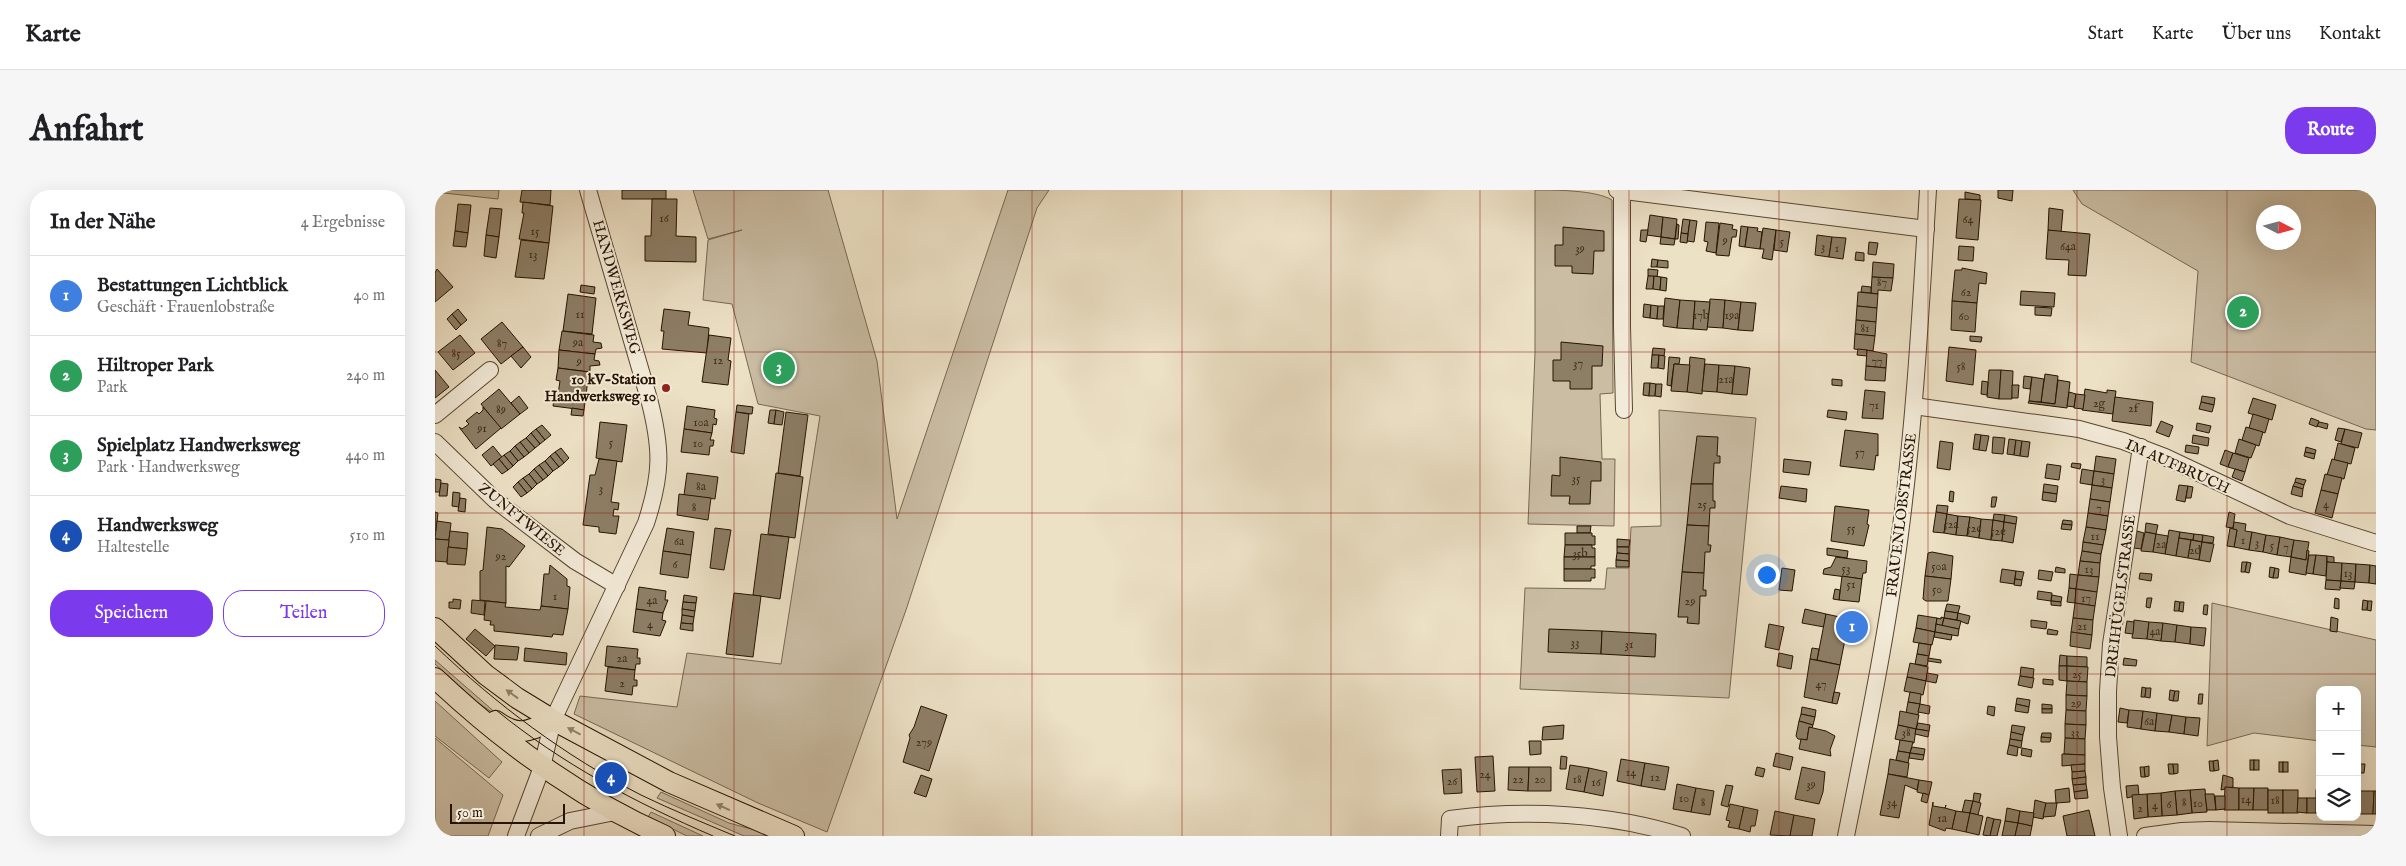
<!DOCTYPE html>
<html lang="de">
<head>
<meta charset="utf-8">
<style>
	body { margin:0; font-family:"IM FELL English",serif; background:#f6f6f6; color:#202124 }
	.controls { position:absolute; right:15px; bottom:15px; display:grid; overflow:hidden; border-radius:10px; box-shadow:0 5px 20px #0002 }
	.controls button { width:45px; height:45px; display:grid; place-items:center; padding:0; border:0; border-bottom:1px solid #e0e0e0; background:#fff; color:#202124; font:25px sans-serif }
	.compass { position:absolute; left:1821px; top:15px; width:45px; height:45px; border-radius:50%; background:#fff; box-shadow:0 5px 20px #0002; rotate:96deg }
	.scale { position:absolute; left:15px; bottom:12px; width:115px; box-sizing:border-box; padding-left:5px; border:2px solid #261400; border-top:0; font-size:14px; line-height:18px; white-space:nowrap; color:#261400; -webkit-text-stroke:4px #f3ebd9; paint-order:stroke }
	.you { position:absolute; left:1331px; top:384px; width:18px; height:18px; margin:-12px; border:4px solid #fff; border-radius:50%; background:#1a73e8; box-shadow:0 0 0 8px #1a73e833 }
	.badge { display:grid; place-items:center; width:32px; height:32px; border-radius:50%; background:#7c3aed; color:#fff; font-size:16px; font-weight:700 }
	.pin { position:absolute; translate:-50% -50%; border:2px solid #fff; box-shadow:0 1px 5px #0006 }
	.list { margin:0; padding:0; list-style:none }
	h2 { display:flex; justify-content:space-between; align-items:center; height:65px; margin:0; padding:0 20px; font-size:21px }
	h2 small { font-size:16px; font-weight:400; color:#757577 }
	.list li { display:grid; grid-template-columns:32px 1fr auto; gap:15px; align-items:center; box-sizing:border-box; height:80px; padding:0 20px; border-top:1px solid #e0e0e0 }
	.list b { display:block; font-size:19px; white-space:nowrap }
	.list p { margin:0; font-size:16px; white-space:nowrap; color:#757577 }
	.list em { font-size:16px; font-style:normal; color:#757577 }
	.actions { display:flex; gap:10px; padding:15px 20px }
	.actions a { flex:1; padding:11px 0; border:1px solid #7c3aed; border-radius:20px; text-align:center; font-size:18px; color:#7c3aed }
	.actions .main { background:#7c3aed; color:#fff }
	.icon { flex:none; width:28px; height:28px; fill:none; stroke:currentColor; stroke-width:2; stroke-linecap:round; stroke-linejoin:round }
	.map { position:relative; flex:none; width:1941px; height:646px; overflow:hidden; border-radius:20px }
	header { display:flex; align-items:center; gap:30px; box-sizing:border-box; height:70px; padding:0 25px; background:#fff; border-bottom:1px solid #e0e0e0 }
	header strong { font-size:24px }
	nav { display:flex; gap:28px; margin-inline-start:auto; font-size:18px }
	.intro { display:flex; align-items:center; justify-content:space-between; box-sizing:border-box; height:120px; padding:0 30px }
	h1 { margin:0; font-size:35px }
	.button { padding:12px 22px; border-radius:20px; background:#7c3aed; color:#fff; font-size:18px; font-weight:700 }
	main { display:flex; gap:30px; padding:0 30px }
	aside { flex:1; background:#fff; border-radius:20px; box-shadow:0 5px 20px #0002 }
	.map>svg:first-child { display:block }
	.green { fill:#cabda4; stroke:#786852; fill-rule:evenodd }
	.building { fill:#8d7e66; stroke:#261400 }
	.lines { fill:none; stroke-linecap:round; stroke-linejoin:round }
	.minor-casing { stroke:#584731; stroke-width:18 }
	.major-casing { stroke:#261400; stroke-width:22 }
	.minor { stroke:#f3ebd9; stroke-width:16 }
	.major { stroke:#ece0c5; stroke-width:20 }
	.tram { stroke:#261400; stroke-width:1 }
	.oneway { fill:#93846c }
	.grid { fill:none; stroke:#8f2418; stroke-width:1; stroke-opacity:0.55 }
	.poi-dot { fill:#8f2418; stroke:#f3ebd9; stroke-width:2 }
	.labels { text-anchor:middle; stroke-width:4; stroke-linejoin:round; paint-order:stroke }
	.number-label { font-size:12px; fill:#402e1a }
	.street-label { font-size:15px; fill:#261400; stroke:#f3ebd9 }
	.poi-label { font-size:15px; font-weight:bold; fill:#261400; stroke:#f3ebd9; text-anchor:end }
</style>
</head>
<body>
<header>
<strong>Karte</strong>
<nav><a>Start</a><a>Karte</a><a>Über uns</a><a>Kontakt</a></nav>
</header>
<div class="intro"><h1>Anfahrt</h1><a class="button">Route</a></div>
<main>
<aside>
<h2>In der Nähe<small>4 Ergebnisse</small></h2>
<ul class="list">
<li><span class="badge" style="background:#3f7fe0">1</span><div><b>Bestattungen Lichtblick</b><p>Geschäft · Frauenlobstraße</p></div><em>40 m</em></li>
<li><span class="badge" style="background:#2e9e5b">2</span><div><b>Hiltroper Park</b><p>Park</p></div><em>240 m</em></li>
<li><span class="badge" style="background:#2e9e5b">3</span><div><b>Spielplatz Handwerksweg</b><p>Park · Handwerksweg</p></div><em>440 m</em></li>
<li><span class="badge" style="background:#1a4fb4">4</span><div><b>Handwerksweg</b><p>Haltestelle</p></div><em>510 m</em></li>
</ul>
<div class="actions"><a class="main">Speichern</a><a>Teilen</a></div>
</aside>
<div class="map">
<svg width="1941" height="646" viewBox="0 0 1941 646">
	<rect width="100%" height="100%" fill="#ece0c5"/>
	<filter id="stains"><feTurbulence type="fractalNoise" baseFrequency=".004" numOctaves="4"/><feColorMatrix values="0 0 0 0 .2 0 0 0 0 .09 0 0 0 0 .02 0 0 0 .5 -.17"/></filter>
	<radialGradient id="worn" r=".72"><stop offset=".6" stop-color="#630" stop-opacity="0"/><stop offset="1" stop-color="#630" stop-opacity=".3"/></radialGradient>
	<g class="green">
		<polygon points="0,0 64,0 63,9 0,2"/>
		<polygon points="258,0 393,0 442,171 462,329 573,0 614,0 602,18 471,420 392,642 323,613 139,524 145,506 242,517 252,463 346,474 385,226 323,214 297,114 268,110 273,50 307,40 273,49"/>
		<path d="M 1100,0 C 1120,0 1161,0 1177,10 L 1178,203 L 1165,204 L 1167,269 L 1180,269 L 1179,336 L 1093,334 L 1100,163 Z"/>
		<path d="M 1638,0 L 1941,0 L 1941,240 L 1931,239 L 1756,172 L 1763,81 L 1647,14 ZM 1828,22 L 1858,22 L 1858,52 L 1828,52 Z"/>
		<polygon points="1224,220 1321,228 1294,508 1085,499 1090,398 1170,399 1172,378 1194,378 1196,337 1226,336"/>
		<polygon points="1777,413 1941,450 1941,557 1922,555 1922,500 1885,500 1885,551 1819,543 1772,556"/>
		<polygon points="0,470 70,531 42,512 0,474"/>
		<polygon points="0,511 67,572 54,588 0,546"/>
		<polygon points="0,548 68,605 53,646 0,646"/>
		<polygon points="226,602 294,633 342,646 309,646 222,608"/>
		<polygon points="216,622 268,646 252,646 213,627"/>
	</g>
	<g class="building">
		<polygon points="87,0 116,0 115,15 85,12"/>
		<rect x="187" y="0" width="44" height="9"/>
		<polygon points="1563,0 1578,0 1577,11 1563,8"/>
		<polygon points="1530,2 1545,5 1545,10 1530,9"/>
		<polygon points="217,9 242,9 241,46 261,47 261,72 210,71 210,46 216,46"/>
		<polygon points="1524,9 1546,10 1543,50 1521,48"/>
		<polygon points="88,12 118,16 114,53 84,49 89,23 87,23"/>
		<polygon points="23,14 36,15 33,43 20,41"/>
		<polygon points="55,18 67,19 64,47 51,45"/>
		<polygon points="1614,18 1628,20 1626,43 1613,40"/>
		<polygon points="1215,25 1228,27 1226,47 1212,45"/>
		<polygon points="1228,27 1242,29 1240,49 1226,47"/>
		<polygon points="1248,29 1255,30 1253,44 1246,43"/>
		<polygon points="1255,30 1262,31 1259,52 1252,51"/>
		<polygon points="1271,32 1284,33 1281,63 1271,61 1273,52 1269,51"/>
		<polygon points="1285,33 1298,35 1297,39 1302,40 1301,47 1297,47 1294,66 1281,65"/>
		<polygon points="1242,34 1244,35 1243,49 1240,49"/>
		<polygon points="1306,36 1313,37 1310,57 1304,56"/>
		<polygon points="1128,37 1169,41 1169,61 1159,61 1158,84 1137,83 1137,76 1120,76 1120,55 1128,55"/>
		<polygon points="1313,37 1323,38 1322,41 1327,42 1325,59 1310,57"/>
		<polygon points="1328,38 1341,40 1337,70 1327,68 1329,59 1325,59"/>
		<polygon points="1206,40 1213,40 1211,52 1205,51"/>
		<polygon points="1341,40 1355,42 1352,62 1339,60"/>
		<polygon points="1613,40 1655,44 1651,86 1633,85 1634,70 1611,69"/>
		<polygon points="20,41 33,43 31,57 18,56"/>
		<polygon points="1246,43 1253,44 1252,53 1245,52"/>
		<polygon points="51,45 64,47 61,68 49,66"/>
		<polygon points="1382,45 1397,47 1394,67 1380,65"/>
		<polygon points="1226,47 1240,49 1239,55 1225,54"/>
		<polygon points="1397,47 1411,48 1408,69 1394,67"/>
		<polygon points="86,50 114,53 109,89 80,87"/>
		<polygon points="1434,52 1443,53 1441,65 1433,64"/>
		<polygon points="1524,56 1539,57 1538,71 1523,70"/>
		<polygon points="1421,62 1429,63 1429,71 1420,70"/>
		<polygon points="1217,69 1223,70 1222,77 1216,77"/>
		<polygon points="1223,70 1233,71 1233,78 1222,77"/>
		<polygon points="1438,72 1459,74 1458,88 1437,87"/>
		<polygon points="1527,78 1552,83 1551,94 1544,93 1542,113 1517,111 1520,80 1527,80"/>
		<polygon points="2,79 18,97 0,112 0,83"/>
		<polygon points="1213,79 1223,80 1222,87 1213,86"/>
		<polygon points="1213,86 1219,86 1218,99 1211,99"/>
		<polygon points="1219,86 1226,87 1225,100 1218,99"/>
		<polygon points="1226,87 1232,88 1231,101 1225,100"/>
		<polygon points="1437,87 1458,88 1456,101 1443,100 1443,104 1436,103"/>
		<polygon points="146,95 160,97 159,104 145,102"/>
		<polygon points="1427,96 1436,97 1436,103 1426,102"/>
		<polygon points="1586,101 1620,103 1619,117 1585,115"/>
		<polygon points="1423,102 1443,104 1442,118 1422,116"/>
		<polygon points="133,104 161,108 157,144 128,141"/>
		<polygon points="1230,108 1245,110 1242,138 1228,136"/>
		<polygon points="1275,109 1290,110 1288,138 1272,137"/>
		<polygon points="1245,110 1260,111 1258,139 1242,138"/>
		<polygon points="1290,110 1306,112 1303,140 1288,138"/>
		<polygon points="1260,111 1275,112 1272,140 1258,139"/>
		<polygon points="1517,111 1542,113 1540,142 1516,140"/>
		<polygon points="1306,112 1321,113 1318,141 1303,140"/>
		<polygon points="1209,114 1216,115 1215,128 1208,127"/>
		<polygon points="1216,115 1223,116 1222,129 1215,128"/>
		<polygon points="1223,116 1229,116 1228,129 1222,129"/>
		<polygon points="1422,116 1442,118 1441,132 1421,130"/>
		<polygon points="1600,117 1617,118 1616,126 1600,125"/>
		<polygon points="23,119 32,130 26,135 17,124"/>
		<polygon points="229,119 255,122 253,135 274,138 272,163 227,159 229,141 226,141"/>
		<polygon points="17,124 26,135 21,140 12,129"/>
		<polygon points="1421,130 1441,132 1440,146 1420,144"/>
		<polygon points="67,132 88,157 66,174 46,149"/>
		<polygon points="127,141 159,145 158,152 166,153 167,158 161,159 160,164 124,160"/>
		<polygon points="1420,144 1440,146 1438,161 1419,159"/>
		<polygon points="25,145 40,163 18,180 3,162"/>
		<polygon points="274,145 296,148 293,170 296,171 293,195 267,192"/>
		<polygon points="1535,146 1547,147 1546,152 1535,151"/>
		<polygon points="1126,152 1168,156 1167,176 1157,176 1157,199 1135,199 1135,191 1118,191 1118,170 1126,170"/>
		<polygon points="88,157 96,167 86,178 76,166"/>
		<polygon points="1514,157 1541,160 1538,195 1511,191"/>
		<polygon points="1218,158 1230,159 1229,166 1217,165"/>
		<polygon points="1423,159 1432,160 1432,166 1422,165"/>
		<polygon points="124,160 160,164 159,170 164,171 165,175 155,176 155,182 123,178"/>
		<polygon points="1432,160 1452,164 1451,178 1431,176"/>
		<polygon points="1217,165 1224,165 1223,178 1216,178"/>
		<polygon points="1224,165 1230,166 1229,179 1223,178"/>
		<polygon points="1234,167 1245,168 1244,174 1239,174 1236,196 1232,195"/>
		<polygon points="1255,167 1270,169 1267,204 1252,202"/>
		<polygon points="1239,174 1255,175 1252,202 1236,201"/>
		<polygon points="1270,174 1284,175 1282,202 1267,201"/>
		<polygon points="1284,175 1300,176 1297,204 1282,202"/>
		<polygon points="1300,176 1315,178 1312,205 1297,204"/>
		<polygon points="1431,176 1451,178 1450,191 1430,190"/>
		<polygon points="123,178 154,182 149,220 118,216 120,204 123,204 125,191 121,190"/>
		<polygon points="0,180 14,197 0,208"/>
		<polygon points="1554,180 1566,180 1564,209 1552,207"/>
		<polygon points="1566,180 1578,181 1577,209 1564,209"/>
		<polygon points="1610,184 1623,186 1620,214 1606,212"/>
		<polygon points="1589,186 1597,187 1595,199 1588,198"/>
		<polygon points="1597,187 1609,189 1606,212 1594,211"/>
		<polygon points="1397,189 1407,190 1407,196 1397,195"/>
		<polygon points="1623,190 1635,192 1632,218 1593,213 1594,211 1620,214"/>
		<polygon points="1547,191 1553,192 1552,205 1546,204"/>
		<polygon points="1209,193 1215,193 1214,206 1208,205"/>
		<polygon points="1215,193 1221,194 1220,206 1214,206"/>
		<polygon points="1221,194 1227,194 1226,207 1220,206"/>
		<polygon points="1577,195 1584,195 1583,208 1577,208"/>
		<polygon points="64,199 85,224 66,239 46,214"/>
		<polygon points="1650,199 1672,203 1672,200 1681,201 1678,224 1647,220"/>
		<polygon points="1430,200 1450,202 1448,229 1427,228"/>
		<polygon points="1634,202 1641,204 1639,217 1632,216"/>
		<polygon points="1641,204 1650,205 1648,219 1639,218"/>
		<polygon points="84,206 93,218 85,224 76,213"/>
		<polygon points="1767,206 1780,208 1779,215 1766,212"/>
		<polygon points="1680,207 1718,212 1716,236 1677,231"/>
		<polygon points="1818,208 1841,215 1837,230 1813,223"/>
		<polygon points="1766,212 1779,215 1777,222 1764,219"/>
		<polygon points="302,215 318,217 317,224 301,222"/>
		<polygon points="252,216 280,220 279,228 282,229 281,235 278,234 277,243 249,239"/>
		<polygon points="48,217 66,238 41,259 24,237 27,239 34,234 31,231 42,222 44,224 48,220"/>
		<polygon points="137,218 149,220 148,226 136,225"/>
		<polygon points="335,220 341,220 339,234 333,233"/>
		<polygon points="341,220 349,222 347,235 339,234"/>
		<polygon points="1393,220 1412,222 1411,230 1392,227"/>
		<polygon points="301,222 314,224 309,264 296,262"/>
		<polygon points="351,222 373,225 365,286 343,283"/>
		<polygon points="1818,224 1834,229 1830,243 1814,238"/>
		<polygon points="1876,228 1884,231 1882,237 1874,234"/>
		<polygon points="1726,231 1738,236 1734,247 1721,242"/>
		<polygon points="165,232 192,235 187,272 161,268"/>
		<polygon points="1884,232 1893,234 1892,239 1882,236"/>
		<polygon points="1762,233 1776,236 1774,243 1761,240"/>
		<polygon points="107,235 116,245 110,250 101,239"/>
		<polygon points="1811,237 1828,242 1824,256 1807,250"/>
		<polygon points="1903,238 1910,239 1906,252 1900,250"/>
		<polygon points="101,239 110,250 105,254 96,243"/>
		<polygon points="249,239 277,243 275,250 279,250 278,256 275,256 274,265 246,262"/>
		<polygon points="1910,239 1927,243 1923,258 1906,254"/>
		<polygon points="1410,240 1443,244 1443,266 1441,265 1439,280 1405,276"/>
		<polygon points="96,243 105,254 100,258 91,248"/>
		<polygon points="1540,244 1546,245 1544,260 1538,259"/>
		<polygon points="1546,245 1554,246 1551,261 1544,260"/>
		<polygon points="1758,245 1774,248 1773,256 1757,253"/>
		<polygon points="1262,246 1283,247 1282,266 1285,266 1285,273 1279,273 1278,294 1256,294"/>
		<polygon points="1558,247 1570,248 1568,264 1557,263"/>
		<polygon points="91,248 100,258 94,263 85,252"/>
		<polygon points="1574,249 1581,250 1579,265 1572,264"/>
		<polygon points="1804,249 1821,255 1816,268 1800,263"/>
		<polygon points="1581,250 1587,251 1585,266 1579,265"/>
		<polygon points="1505,251 1518,253 1515,280 1502,278"/>
		<polygon points="1587,251 1595,252 1593,267 1585,266"/>
		<polygon points="85,252 94,263 89,267 80,256"/>
		<polygon points="1903,253 1920,258 1916,274 1899,270"/>
		<polygon points="1751,255 1764,257 1763,264 1750,262"/>
		<polygon points="58,256 67,267 56,276 47,265"/>
		<polygon points="80,256 89,267 83,271 75,261"/>
		<polygon points="1871,257 1881,260 1880,264 1870,262"/>
		<polygon points="126,258 134,268 129,273 120,262"/>
		<polygon points="1790,260 1798,263 1793,277 1785,274"/>
		<polygon points="75,261 83,271 78,276 69,265"/>
		<polygon points="120,262 129,273 124,277 115,266"/>
		<polygon points="1870,262 1880,264 1879,269 1869,266"/>
		<polygon points="1798,263 1814,268 1810,282 1793,277"/>
		<polygon points="69,265 78,276 73,280 64,269"/>
		<polygon points="115,266 124,277 118,281 110,271"/>
		<polygon points="1661,266 1681,269 1679,284 1659,281"/>
		<polygon points="1125,267 1166,272 1166,291 1156,291 1155,314 1134,314 1135,306 1116,306 1117,285 1125,286"/>
		<polygon points="64,269 73,280 67,284 58,274"/>
		<polygon points="164,269 182,271 176,312 184,313 183,320 179,319 178,326 184,326 181,344 164,342 164,337 148,335 155,285 160,285"/>
		<polygon points="1349,269 1376,272 1374,285 1348,282"/>
		<polygon points="1897,269 1913,273 1909,289 1892,285"/>
		<polygon points="110,271 118,281 113,286 104,275"/>
		<polygon points="1637,273 1646,274 1645,279 1636,277"/>
		<polygon points="1612,274 1626,276 1624,290 1610,288"/>
		<polygon points="104,275 113,286 108,290 99,279"/>
		<polygon points="99,279 108,290 102,294 94,284"/>
		<polygon points="1647,279 1659,281 1657,295 1645,293"/>
		<polygon points="1800,279 1810,282 1807,291 1797,287"/>
		<polygon points="1659,281 1679,284 1677,298 1657,295"/>
		<polygon points="252,283 283,287 280,309 249,305"/>
		<polygon points="341,283 368,287 360,348 333,344"/>
		<polygon points="94,284 102,294 97,299 88,288"/>
		<polygon points="1890,284 1907,288 1903,304 1886,300"/>
		<polygon points="88,288 97,299 92,303 83,292"/>
		<polygon points="1861,288 1871,290 1869,295 1860,292"/>
		<polygon points="0,289 6,290 5,302 0,302"/>
		<polygon points="83,292 92,303 86,307 78,297"/>
		<polygon points="1860,292 1869,295 1868,299 1858,296"/>
		<polygon points="6,293 13,294 12,306 4,306"/>
		<polygon points="1256,294 1278,294 1278,311 1280,311 1280,318 1275,318 1274,336 1252,335"/>
		<polygon points="1609,294 1623,296 1622,304 1608,302"/>
		<polygon points="1657,295 1677,298 1675,312 1655,309"/>
		<polygon points="1744,295 1753,296 1750,312 1741,310"/>
		<polygon points="1346,296 1372,299 1371,312 1344,308"/>
		<polygon points="1753,296 1758,297 1756,308 1751,308"/>
		<polygon points="1858,296 1868,299 1867,307 1856,304"/>
		<polygon points="1886,300 1903,304 1897,328 1880,323"/>
		<polygon points="1515,301 1519,302 1518,312 1514,311"/>
		<polygon points="18,302 25,303 24,317 17,316"/>
		<polygon points="1608,302 1622,304 1621,312 1607,310"/>
		<polygon points="244,304 276,308 273,330 242,325"/>
		<polygon points="1557,307 1562,307 1560,317 1556,317"/>
		<polygon points="25,308 31,309 30,322 23,321"/>
		<polygon points="1655,309 1675,312 1673,326 1653,323"/>
		<polygon points="1502,315 1513,316 1512,324 1501,322"/>
		<polygon points="1400,316 1434,320 1432,334 1434,335 1429,356 1396,351"/>
		<polygon points="0,322 3,323 1,341 0,341"/>
		<polygon points="1501,322 1512,324 1509,343 1498,342"/>
		<polygon points="1794,322 1800,324 1798,338 1791,337"/>
		<polygon points="1653,323 1673,326 1671,340 1651,337"/>
		<polygon points="1512,324 1523,326 1521,345 1509,343"/>
		<polygon points="1559,324 1570,325 1569,332 1558,330"/>
		<polygon points="1570,325 1582,327 1581,334 1569,332"/>
		<polygon points="1523,326 1535,327 1532,346 1521,345"/>
		<polygon points="1535,327 1546,329 1544,348 1532,346"/>
		<polygon points="1546,329 1558,330 1556,350 1544,348"/>
		<polygon points="1558,330 1569,332 1567,351 1556,350"/>
		<polygon points="1628,330 1637,331 1637,335 1627,334"/>
		<polygon points="2,331 16,333 14,350 0,349"/>
		<polygon points="1569,332 1581,334 1578,353 1567,351"/>
		<polygon points="1799,332 1811,334 1810,341 1817,342 1814,360 1799,357 1802,340 1798,339"/>
		<polygon points="1711,333 1723,335 1721,344 1710,342"/>
		<polygon points="1627,334 1637,335 1636,340 1626,339"/>
		<polygon points="1252,335 1274,336 1273,355 1276,355 1275,362 1270,362 1269,383 1247,382"/>
		<polygon points="1142,336 1156,336 1155,343 1142,343"/>
		<polygon points="52,337 67,339 90,356 74,377 71,376 71,413 45,410 45,381 48,380"/>
		<polygon points="1651,337 1671,340 1668,355 1648,352"/>
		<polygon points="232,338 259,342 256,365 228,361"/>
		<polygon points="280,338 296,340 289,380 275,378"/>
		<polygon points="1795,338 1802,340 1799,357 1792,356"/>
		<polygon points="1734,340 1745,342 1741,366 1730,364"/>
		<polygon points="15,341 33,343 32,359 13,357"/>
		<polygon points="1702,341 1709,343 1706,359 1699,358"/>
		<polygon points="1710,342 1721,344 1718,362 1706,361"/>
		<polygon points="1745,342 1759,344 1758,350 1744,348"/>
		<polygon points="1817,342 1831,345 1828,362 1814,360"/>
		<polygon points="1130,343 1157,343 1157,346 1160,346 1160,355 1130,355"/>
		<polygon points="326,344 354,347 345,409 318,405"/>
		<polygon points="1721,344 1733,346 1730,364 1718,362"/>
		<polygon points="1759,344 1768,345 1767,352 1758,350"/>
		<polygon points="1768,345 1779,347 1778,353 1767,352"/>
		<polygon points="1831,345 1845,347 1842,365 1828,362"/>
		<polygon points="1845,347 1859,350 1856,367 1842,365"/>
		<polygon points="1744,348 1756,350 1753,368 1741,366"/>
		<polygon points="0,349 14,350 12,372 0,371"/>
		<polygon points="1182,349 1195,350 1194,357 1182,357"/>
		<polygon points="1756,350 1767,352 1764,370 1753,368"/>
		<polygon points="1859,350 1874,352 1871,370 1856,367"/>
		<polygon points="1648,352 1668,355 1666,364 1647,361"/>
		<polygon points="1767,352 1779,354 1775,372 1764,370"/>
		<polygon points="1130,355 1157,355 1157,358 1160,358 1160,367 1129,367"/>
		<polygon points="13,357 32,359 30,375 12,374"/>
		<polygon points="1182,357 1194,357 1194,364 1182,363"/>
		<polygon points="1392,358 1413,361 1412,368 1392,365"/>
		<polygon points="1872,360 1874,361 1871,385 1854,382 1856,367 1871,370"/>
		<polygon points="228,361 256,365 253,388 225,384"/>
		<polygon points="1647,361 1666,364 1665,373 1645,371"/>
		<polygon points="1497,362 1518,366 1516,389 1490,386 1493,363"/>
		<polygon points="1182,363 1194,364 1194,371 1181,370"/>
		<polygon points="1874,365 1881,365 1878,384 1871,383"/>
		<polygon points="1881,365 1892,366 1891,386 1878,384"/>
		<polygon points="1892,366 1899,367 1899,373 1892,372"/>
		<polygon points="1129,367 1160,367 1160,376 1156,376 1156,379 1129,379"/>
		<polygon points="1401,367 1432,371 1431,383 1428,383 1427,389 1388,384 1389,379 1396,377"/>
		<polygon points="1181,370 1194,371 1194,377 1181,377"/>
		<polygon points="1645,371 1665,373 1664,387 1643,385"/>
		<polygon points="1807,372 1812,372 1810,382 1806,382"/>
		<polygon points="1812,372 1816,373 1814,383 1810,382"/>
		<polygon points="1892,372 1907,373 1906,391 1891,390"/>
		<polygon points="1907,373 1921,374 1920,392 1906,391"/>
		<polygon points="1921,374 1935,375 1934,393 1920,392"/>
		<polygon points="115,375 132,389 132,396 135,397 133,419 106,416 109,384 114,384"/>
		<polygon points="1935,375 1941,376 1941,394 1934,393"/>
		<polygon points="1621,377 1630,379 1630,383 1620,382"/>
		<polygon points="1835,377 1840,378 1838,388 1834,387"/>
		<polygon points="1347,378 1360,380 1357,401 1344,400"/>
		<polygon points="1840,378 1844,379 1843,388 1838,388"/>
		<polygon points="1129,379 1160,379 1160,388 1156,388 1156,391 1129,391"/>
		<polygon points="1567,379 1581,381 1579,394 1565,392"/>
		<polygon points="1604,380 1618,382 1616,391 1603,389"/>
		<polygon points="1581,381 1589,382 1587,390 1580,389"/>
		<polygon points="1247,382 1269,383 1268,400 1271,400 1271,406 1265,406 1264,434 1252,433 1253,427 1243,427"/>
		<polygon points="1705,383 1717,384 1716,391 1704,389"/>
		<polygon points="1635,384 1643,385 1641,399 1634,398"/>
		<polygon points="1643,385 1664,387 1662,402 1641,399"/>
		<polygon points="1407,386 1427,389 1424,412 1404,410"/>
		<polygon points="1490,386 1516,389 1513,411 1491,411 1488,409"/>
		<polygon points="1580,389 1587,390 1586,396 1579,395"/>
		<polygon points="1891,390 1906,391 1905,400 1890,399"/>
		<polygon points="1906,391 1920,392 1919,399 1905,398"/>
		<polygon points="204,397 231,401 230,410 233,410 228,423 201,419"/>
		<polygon points="1634,398 1641,399 1640,413 1632,412"/>
		<polygon points="1400,399 1405,400 1404,410 1398,409"/>
		<polygon points="1641,399 1662,402 1660,416 1640,413"/>
		<polygon points="1603,401 1617,403 1616,411 1602,409"/>
		<polygon points="299,403 326,406 318,467 291,464"/>
		<polygon points="249,405 262,407 261,413 248,412"/>
		<polygon points="1617,405 1627,407 1626,412 1616,411"/>
		<polygon points="1712,408 1717,408 1715,418 1711,417"/>
		<polygon points="1900,408 1904,409 1904,419 1899,418"/>
		<polygon points="18,409 26,410 25,419 14,418 14,412 18,412"/>
		<polygon points="37,410 50,411 49,425 36,423"/>
		<polygon points="1928,410 1933,411 1932,420 1927,420"/>
		<polygon points="51,411 71,413 70,417 105,420 106,416 133,419 128,445 118,444 117,447 59,441 59,435 55,435 56,431 49,430"/>
		<polygon points="1616,411 1626,412 1626,416 1616,415"/>
		<polygon points="1740,411 1745,412 1744,421 1739,421"/>
		<polygon points="1933,411 1937,411 1936,421 1932,420"/>
		<polygon points="248,412 261,413 260,421 247,419"/>
		<polygon points="1745,412 1749,412 1748,422 1744,421"/>
		<polygon points="1640,413 1660,416 1658,430 1638,428"/>
		<polygon points="1512,414 1525,416 1523,423 1510,421"/>
		<polygon points="1769,415 1773,415 1772,425 1768,424"/>
		<polygon points="201,419 228,423 227,430 231,431 225,446 198,442"/>
		<polygon points="247,419 260,421 259,427 247,425"/>
		<polygon points="1370,419 1391,424 1389,437 1367,433"/>
		<polygon points="1510,421 1523,423 1522,430 1509,428"/>
		<polygon points="1523,423 1535,426 1533,434 1522,430"/>
		<polygon points="1391,424 1414,429 1405,475 1382,470"/>
		<polygon points="247,425 259,427 258,434 246,433"/>
		<polygon points="1483,425 1502,428 1500,442 1481,438"/>
		<polygon points="1506,427 1509,428 1507,436 1501,434 1502,428 1506,429"/>
		<polygon points="1896,427 1903,429 1902,442 1895,441"/>
		<polygon points="1509,428 1526,431 1524,439 1507,436"/>
		<polygon points="1638,428 1658,430 1657,445 1636,442"/>
		<polygon points="1414,430 1421,431 1419,443 1414,442 1412,451 1410,451"/>
		<polygon points="1596,430 1612,432 1611,439 1596,437"/>
		<polygon points="1699,430 1714,432 1712,449 1697,448"/>
		<polygon points="1692,431 1699,432 1698,444 1690,443"/>
		<polygon points="1714,432 1728,433 1726,451 1712,449"/>
		<polygon points="246,433 258,434 258,441 245,439"/>
		<polygon points="1728,433 1742,435 1740,452 1726,451"/>
		<polygon points="1334,434 1349,437 1344,460 1330,457"/>
		<polygon points="1501,434 1524,439 1523,446 1500,442"/>
		<polygon points="1742,435 1756,437 1755,454 1740,452"/>
		<polygon points="1756,437 1771,438 1769,456 1755,454"/>
		<polygon points="1481,438 1500,442 1497,455 1478,452"/>
		<polygon points="40,439 60,456 51,466 31,449"/>
		<polygon points="1114,439 1167,441 1166,464 1113,462"/>
		<polygon points="1613,439 1623,441 1622,445 1612,444"/>
		<polygon points="1167,441 1221,444 1220,467 1166,464"/>
		<polygon points="1500,442 1517,445 1516,450 1499,447"/>
		<polygon points="1636,442 1657,445 1655,459 1635,456"/>
		<polygon points="1484,453 1496,455 1494,466 1482,464"/>
		<polygon points="60,455 84,457 82,470 59,469"/>
		<polygon points="172,456 203,459 202,468 205,468 205,474 201,474 200,480 170,476"/>
		<polygon points="90,458 132,463 131,475 89,471"/>
		<polygon points="1377,458 1384,459 1382,470 1375,469"/>
		<polygon points="1344,463 1358,466 1356,479 1342,476"/>
		<polygon points="1482,464 1494,466 1492,476 1480,474"/>
		<polygon points="1625,465 1632,466 1632,476 1624,476"/>
		<polygon points="1632,466 1652,467 1652,477 1632,476"/>
		<polygon points="1493,468 1506,470 1506,473 1493,471"/>
		<polygon points="1689,468 1702,470 1701,476 1688,475"/>
		<polygon points="1375,469 1405,475 1397,513 1369,507"/>
		<polygon points="1475,473 1493,477 1491,491 1472,487"/>
		<polygon points="1624,476 1632,476 1632,491 1624,490"/>
		<polygon points="1632,476 1653,477 1652,492 1632,491"/>
		<polygon points="173,477 200,480 199,490 202,490 202,496 198,496 197,505 170,501"/>
		<polygon points="1586,477 1599,479 1598,488 1585,486"/>
		<polygon points="1492,483 1503,485 1501,493 1491,491"/>
		<polygon points="1585,486 1599,488 1597,498 1583,495"/>
		<polygon points="1472,487 1491,491 1488,505 1469,501"/>
		<polygon points="1608,489 1618,490 1618,495 1608,494"/>
		<polygon points="1632,491 1652,492 1652,506 1631,505"/>
		<polygon points="1707,497 1711,498 1710,507 1706,507"/>
		<polygon points="1711,498 1716,498 1715,508 1710,507"/>
		<polygon points="1735,500 1740,501 1738,511 1734,510"/>
		<polygon points="1740,501 1744,501 1743,511 1738,511"/>
		<polygon points="1399,502 1405,503 1402,514 1397,513"/>
		<polygon points="1475,502 1486,504 1485,514 1473,512"/>
		<polygon points="1764,504 1768,504 1767,514 1763,514"/>
		<polygon points="1631,505 1652,506 1651,521 1631,520"/>
		<polygon points="1582,508 1595,510 1594,517 1581,514"/>
		<polygon points="1473,512 1485,514 1483,525 1471,523"/>
		<polygon points="1485,514 1495,516 1494,524 1483,522"/>
		<polygon points="1581,514 1594,517 1593,523 1580,521"/>
		<polygon points="1607,514 1617,515 1617,519 1607,519"/>
		<polygon points="486,516 512,525 494,581 468,572 475,548 474,545 479,537"/>
		<polygon points="1553,516 1560,517 1559,526 1552,524"/>
		<polygon points="1367,517 1381,520 1380,527 1366,524"/>
		<polygon points="1685,518 1694,520 1692,533 1683,532"/>
		<rect x="1607" y="519" width="10" height="4"/>
		<polygon points="1631,520 1651,521 1651,535 1630,534"/>
		<polygon points="1694,520 1708,521 1706,539 1692,537"/>
		<polygon points="1465,521 1484,525 1481,539 1463,535"/>
		<polygon points="1708,521 1722,523 1720,541 1706,539"/>
		<polygon points="1722,523 1737,525 1734,542 1720,541"/>
		<polygon points="1366,524 1380,527 1378,535 1364,531"/>
		<polygon points="1737,525 1751,527 1749,544 1734,542"/>
		<polygon points="1751,527 1765,528 1763,546 1749,544"/>
		<polygon points="1364,531 1378,535 1377,538 1374,537 1372,550 1363,549 1361,546"/>
		<polygon points="1483,533 1495,535 1494,541 1481,539"/>
		<polygon points="1630,534 1651,535 1650,549 1630,548"/>
		<polygon points="1129,535 1128,549 1107,550 1108,537"/>
		<polygon points="1463,535 1481,539 1479,553 1460,549"/>
		<polygon points="1577,535 1590,537 1588,545 1576,542"/>
		<polygon points="1374,537 1391,541 1400,546 1395,560 1396,566 1364,559 1366,549 1372,550"/>
		<polygon points="1481,539 1494,541 1493,547 1480,544"/>
		<polygon points="1576,542 1588,545 1587,551 1575,549"/>
		<polygon points="1607,543 1616,543 1616,548 1606,547"/>
		<polygon points="1606,547 1616,548 1615,552 1606,552"/>
		<polygon points="1630,548 1650,549 1650,565 1629,564"/>
		<polygon points="1575,549 1587,551 1586,558 1574,555"/>
		<polygon points="1465,550 1478,552 1475,563 1463,561"/>
		<polygon points="1094,551 1106,551 1106,564 1095,565"/>
		<polygon points="1574,555 1583,557 1582,566 1572,564"/>
		<polygon points="1477,557 1490,559 1489,565 1475,563"/>
		<polygon points="1587,558 1597,560 1596,567 1586,565"/>
		<polygon points="1463,561 1475,563 1473,573 1461,570"/>
		<polygon points="1341,563 1358,567 1355,580 1338,576"/>
		<polygon points="1475,563 1489,565 1488,570 1474,568"/>
		<polygon points="1627,564 1650,565 1650,574 1627,576"/>
		<polygon points="1058,566 1060,601 1042,602 1040,567"/>
		<polygon points="1126,566 1132,567 1131,579 1125,579"/>
		<polygon points="1186,569 1210,573 1206,596 1182,591"/>
		<polygon points="1455,569 1474,573 1472,587 1453,584"/>
		<polygon points="1783,570 1784,580 1779,581 1778,571"/>
		<rect x="1815" y="570" width="4" height="10"/>
		<rect x="1819" y="570" width="5" height="10"/>
		<polygon points="1774,571 1778,571 1779,581 1775,581"/>
		<rect x="1844" y="572" width="4" height="10"/>
		<rect x="1848" y="572" width="5" height="10"/>
		<polygon points="1210,573 1234,577 1230,600 1206,596"/>
		<polygon points="1650,574 1650,581 1637,582 1636,575"/>
		<polygon points="1733,574 1738,574 1739,584 1734,584"/>
		<polygon points="1738,574 1743,574 1743,583 1739,584"/>
		<polygon points="1925,574 1930,574 1929,583 1925,583"/>
		<polygon points="1135,575 1154,578 1149,602 1131,599"/>
		<polygon points="1714,576 1714,586 1710,587 1709,577"/>
		<polygon points="1074,577 1094,577 1093,601 1073,600"/>
		<polygon points="1094,577 1116,577 1116,601 1093,601"/>
		<polygon points="1322,577 1330,579 1328,587 1320,585"/>
		<polygon points="1367,577 1390,582 1388,602 1384,614 1360,609"/>
		<polygon points="1705,577 1709,577 1710,587 1706,587"/>
		<polygon points="1154,578 1172,582 1168,606 1149,602"/>
		<polygon points="1026,579 1027,603 1009,604 1007,580"/>
		<polygon points="1650,581 1651,587 1637,589 1637,582"/>
		<polygon points="1453,584 1484,590 1482,600 1470,595 1464,628 1445,625"/>
		<polygon points="486,585 497,589 491,607 479,603"/>
		<polygon points="1788,585 1798,588 1798,597 1786,600"/>
		<polygon points="1651,587 1651,594 1638,595 1637,589"/>
		<polygon points="1484,590 1497,592 1494,605 1482,602"/>
		<polygon points="1242,594 1261,598 1256,622 1238,619"/>
		<polygon points="1651,594 1652,600 1639,602 1638,595"/>
		<polygon points="1291,595 1298,596 1293,617 1286,615"/>
		<polygon points="1703,595 1704,605 1692,608 1691,596"/>
		<polygon points="1790,597 1804,598 1804,620 1789,620"/>
		<polygon points="1261,598 1279,601 1275,625 1256,622"/>
		<polygon points="1634,598 1635,612 1621,613 1620,600"/>
		<polygon points="1804,598 1819,598 1818,620 1804,620"/>
		<polygon points="1819,598 1833,598 1833,620 1818,620"/>
		<polygon points="1770,599 1772,622 1757,623 1755,600"/>
		<polygon points="1652,600 1653,608 1640,609 1639,602"/>
		<polygon points="1755,600 1757,623 1742,625 1740,601"/>
		<rect x="1833" y="600" width="15" height="23"/>
		<rect x="1848" y="600" width="15" height="23"/>
		<rect x="1881" y="600" width="4" height="23"/>
		<polygon points="1740,601 1742,625 1727,626 1726,603"/>
		<rect x="1922" y="601" width="2" height="23"/>
		<polygon points="1924,601 1939,601 1938,624 1924,624"/>
		<polygon points="1939,601 1941,601 1941,624 1938,624"/>
		<polygon points="1488,603 1494,605 1492,613 1486,611"/>
		<polygon points="1539,603 1546,604 1544,613 1538,611"/>
		<polygon points="1726,603 1727,626 1713,627 1712,604"/>
		<polygon points="1712,604 1713,627 1699,629 1697,605"/>
		<polygon points="1770,604 1779,604 1781,620 1772,620"/>
		<polygon points="1780,606 1790,606 1790,619 1781,620"/>
		<polygon points="1863,608 1872,608 1872,623 1862,622"/>
		<rect x="1872" y="608" width="9" height="15"/>
		<polygon points="1530,610 1538,611 1535,623 1527,622"/>
		<polygon points="1600,610 1611,613 1608,629 1598,627"/>
		<polygon points="1538,611 1546,613 1543,625 1535,623"/>
		<polygon points="1498,612 1498,616 1510,618 1511,615 1510,618 1521,621 1517,639 1511,638 1510,641 1494,635"/>
		<polygon points="1611,613 1622,613 1620,626 1608,627"/>
		<polygon points="1295,614 1309,617 1304,639 1293,637 1295,631 1291,630"/>
		<polygon points="1309,617 1323,620 1320,636 1316,636 1315,642 1304,639"/>
		<polygon points="1572,618 1585,621 1583,633 1570,631"/>
		<polygon points="1654,620 1660,646 1632,646 1628,626"/>
		<polygon points="1340,621 1359,625 1355,646 1335,645"/>
		<polygon points="1521,621 1535,623 1531,642 1517,639"/>
		<polygon points="1585,621 1599,623 1597,636 1583,633"/>
		<polygon points="1535,623 1548,626 1544,645 1531,642"/>
		<polygon points="1359,625 1380,629 1377,646 1355,646"/>
		<polygon points="1552,627 1559,629 1555,646 1548,645"/>
		<polygon points="1559,629 1566,630 1562,646 1555,646"/>
		<polygon points="1570,631 1583,633 1580,646 1567,646"/>
		<polygon points="1583,633 1597,636 1595,646 1580,646"/>
	</g>
	<g class="lines">
		<defs>
			<g id="minor">
				<polyline points="1182,0 1491,39"/>
				<polyline points="1187,1 1187,136 1189,220"/>
				<polyline points="1479,216 1644,239 1688,251 1730,267 1855,326 1941,353"/>
				<polyline points="0,225 55,180"/>
				<polyline points="0,252 60,310 140,371 182,396"/>
				<path d="M 81,646 L 107,577 L 118,530 L 211,333 C 227,284 227,259 214,209 L 153,0"/>
				<polyline points="104,646 135,631 180,622"/>
				<path d="M 1014,646 L 1015,629 C 1090,619 1175,623 1247,646"/>
				<path d="M 1411,646 C 1431,546 1452,445 1465,344 C 1480,230 1486,115 1493,0"/>
				<polyline points="1684,646 1677,598 1673,547 1673,501 1676,454 1706,257"/>
				<polyline points="1710,646 1747,641 1774,640 1941,644"/>
			</g>
			<g id="major">
				<polyline points="0,438 51,485 82,508 118,530 234,592 359,646"/>
				<path d="M 0,488 C 68,552 144,608 230,646"/>
				<path d="M 61,531 C 84,548 94,541 118,530"/>
			</g>
		</defs>
		<use href="#minor" class="minor-casing"/>
		<use href="#major" class="major-casing"/>
		<use href="#minor" class="minor"/>
		<use href="#major" class="major"/>
		<g class="tram">
			<path d="M 0,456 C 62,515 130,566 206,605 C 237,620 269,633 300,646"/>
			<path d="M 61,520 C 127,574 201,613 278,646"/>
		</g>
	</g>
	<defs><path id="oneway-solid" d="M-6-.8H1V-3.2L6.5 0L1 3.2V.8H-6Z" transform="scale(1.25)"/></defs>
	<g class="oneway">
		<use href="#oneway-solid" transform="translate(77 504) rotate(-144)"/>
		<use href="#oneway-solid" transform="translate(139 541) rotate(-152)"/>
		<use href="#oneway-solid" transform="translate(288 617) rotate(-156)"/>
	</g>
	<path class="grid" d="M 149,0 L 149,646M 299,0 L 299,646M 448,0 L 448,646M 597,0 L 597,646M 747,0 L 747,646M 896,0 L 896,646M 1045,0 L 1045,646M 1194,0 L 1194,646M 1344,0 L 1344,646M 1493,0 L 1493,646M 1642,0 L 1642,646M 1792,0 L 1792,646M 0,162 L 1941,162M 0,323 L 1941,323M 0,484 L 1941,484"/>
	<circle class="poi-dot" cx="231" cy="198" r="5"/>
	<g class="labels">
		<g class="number-label">
			<text x="229" y="32">16</text>
			<text x="1533" y="33">64</text>
			<text x="100" y="45">15</text>
			<text x="1290" y="54">9</text>
			<text x="1347" y="55">5</text>
			<text x="1388" y="60">3</text>
			<text x="1633" y="60">64a</text>
			<text x="1145" y="62">39</text>
			<text x="1402" y="62">1</text>
			<text x="98" y="68">13</text>
			<text x="1447" y="96">87</text>
			<text x="1531" y="106">62</text>
			<text x="145" y="128">11</text>
			<text x="1266" y="129">17b</text>
			<text x="1297" y="129">19a</text>
			<text x="1529" y="130">60</text>
			<text x="1430" y="142">81</text>
			<text x="143" y="156">9a</text>
			<text x="67" y="157">87</text>
			<text x="21" y="167">85</text>
			<text x="283" y="174">12</text>
			<text x="144" y="175">9</text>
			<text x="1442" y="175">77</text>
			<text x="1143" y="177">37</text>
			<text x="1526" y="180">58</text>
			<text x="1291" y="193">21a</text>
			<text x="1664" y="217">2g</text>
			<text x="1439" y="219">71</text>
			<text x="1698" y="222">2f</text>
			<text x="66" y="223">89</text>
			<text x="266" y="236">10a</text>
			<text x="47" y="242">91</text>
			<text x="176" y="256">5</text>
			<text x="263" y="257">10</text>
			<text x="1425" y="266">57</text>
			<text x="1141" y="292">35</text>
			<text x="1668" y="293">3</text>
			<text x="266" y="300">8a</text>
			<text x="166" y="302">3</text>
			<text x="1267" y="318">25</text>
			<text x="1891" y="318">4</text>
			<text x="259" y="321">8</text>
			<text x="1664" y="322">7</text>
			<text x="1516" y="338">52a</text>
			<text x="1416" y="342">55</text>
			<text x="1539" y="342">52c</text>
			<text x="1563" y="345">52e</text>
			<text x="1660" y="350">11</text>
			<text x="1808" y="354">1</text>
			<text x="244" y="355">6a</text>
			<text x="1822" y="356">3</text>
			<text x="1726" y="358">2a</text>
			<text x="1837" y="359">5</text>
			<text x="1851" y="361">7</text>
			<text x="1760" y="364">2d</text>
			<text x="1145" y="367">35b</text>
			<text x="66" y="370">92</text>
			<text x="240" y="378">6</text>
			<text x="1504" y="380">50a</text>
			<text x="1411" y="382">53</text>
			<text x="1654" y="383">13</text>
			<text x="1913" y="387">13</text>
			<text x="1416" y="398">51</text>
			<text x="1502" y="403">50</text>
			<text x="120" y="410">1</text>
			<text x="1651" y="412">17</text>
			<text x="217" y="414">4a</text>
			<text x="1255" y="415">29</text>
			<text x="215" y="438">4</text>
			<text x="1647" y="440">21</text>
			<text x="1720" y="445">4a</text>
			<text x="1140" y="456">33</text>
			<text x="1194" y="458">31</text>
			<text x="187" y="472">2a</text>
			<text x="1642" y="488">25</text>
			<text x="187" y="497">2</text>
			<text x="1386" y="498">47</text>
			<text x="1641" y="517">29</text>
			<text x="1714" y="535">6a</text>
			<text x="1471" y="546">38</text>
			<text x="1640" y="546">33</text>
			<text x="489" y="556">279</text>
			<text x="1196" y="586">14</text>
			<text x="1050" y="588">24</text>
			<text x="1220" y="591">12</text>
			<text x="1083" y="593">22</text>
			<text x="1105" y="593">20</text>
			<text x="1142" y="593">18</text>
			<text x="1017" y="595">26</text>
			<text x="1161" y="596">16</text>
			<text x="1376" y="598">39</text>
			<text x="1249" y="612">10</text>
			<text x="1811" y="613">14</text>
			<text x="1840" y="614">18</text>
			<text x="1268" y="616">8</text>
			<text x="1457" y="616">34</text>
			<text x="1749" y="616">8</text>
			<text x="1763" y="617">10</text>
			<text x="1734" y="618">6</text>
			<text x="1720" y="619">4</text>
			<text x="1705" y="622">2</text>
			<text x="1507" y="632">1a</text>
		</g>
		<g class="street-label">
			<text transform="translate(182 97) rotate(74)" y="5">HANDWERKSWEG</text>
			<text transform="translate(1743 276) rotate(24)" y="5">IM AUFBRUCH</text>
			<text transform="translate(1466 325) rotate(-83)" y="5">FRAUENLOBSTRASSE</text>
			<text transform="translate(87 329) rotate(39)" y="5">ZUNFTWIESE</text>
			<text transform="translate(1685 406) rotate(-83)" y="5">DREIHÜGELSTRASSE</text>
		</g>
		<g class="poi-label">
			<text x="221" y="194">10 kV-Station<tspan x="221" dy="17">Handwerksweg 10</tspan></text>
		</g>
	</g>
	<rect width="100%" height="100%" filter="url(#stains)"/>
	<rect width="100%" height="100%" fill="url(#worn)"/>
</svg>
<div class="controls">
<button>+</button>
<button>−</button>
<button><svg class="icon" aria-label="layers" viewBox="0 0 24 24"><path d="M12 4l9 5-9 5-9-5zM3 14l9 5 9-5"/></svg></button>
</div>
<svg class="compass" viewBox="-18 -18 36 36"><path d="M0-13l5 13h-10z" fill="#e53935"/><path d="M0 13l5-13h-10z" fill="#757577"/></svg>
<div class="scale">50 m</div>
<div class="you"></div>
<div class="pin badge" style="left:1417px;top:437px;background:#3f7fe0">1</div>
<div class="pin badge" style="left:1808px;top:122px;background:#2e9e5b">2</div>
<div class="pin badge" style="left:344px;top:178px;background:#2e9e5b">3</div>
<div class="pin badge" style="left:176px;top:588px;background:#1a4fb4">4</div>
</div>
</main>
</body>
</html>
